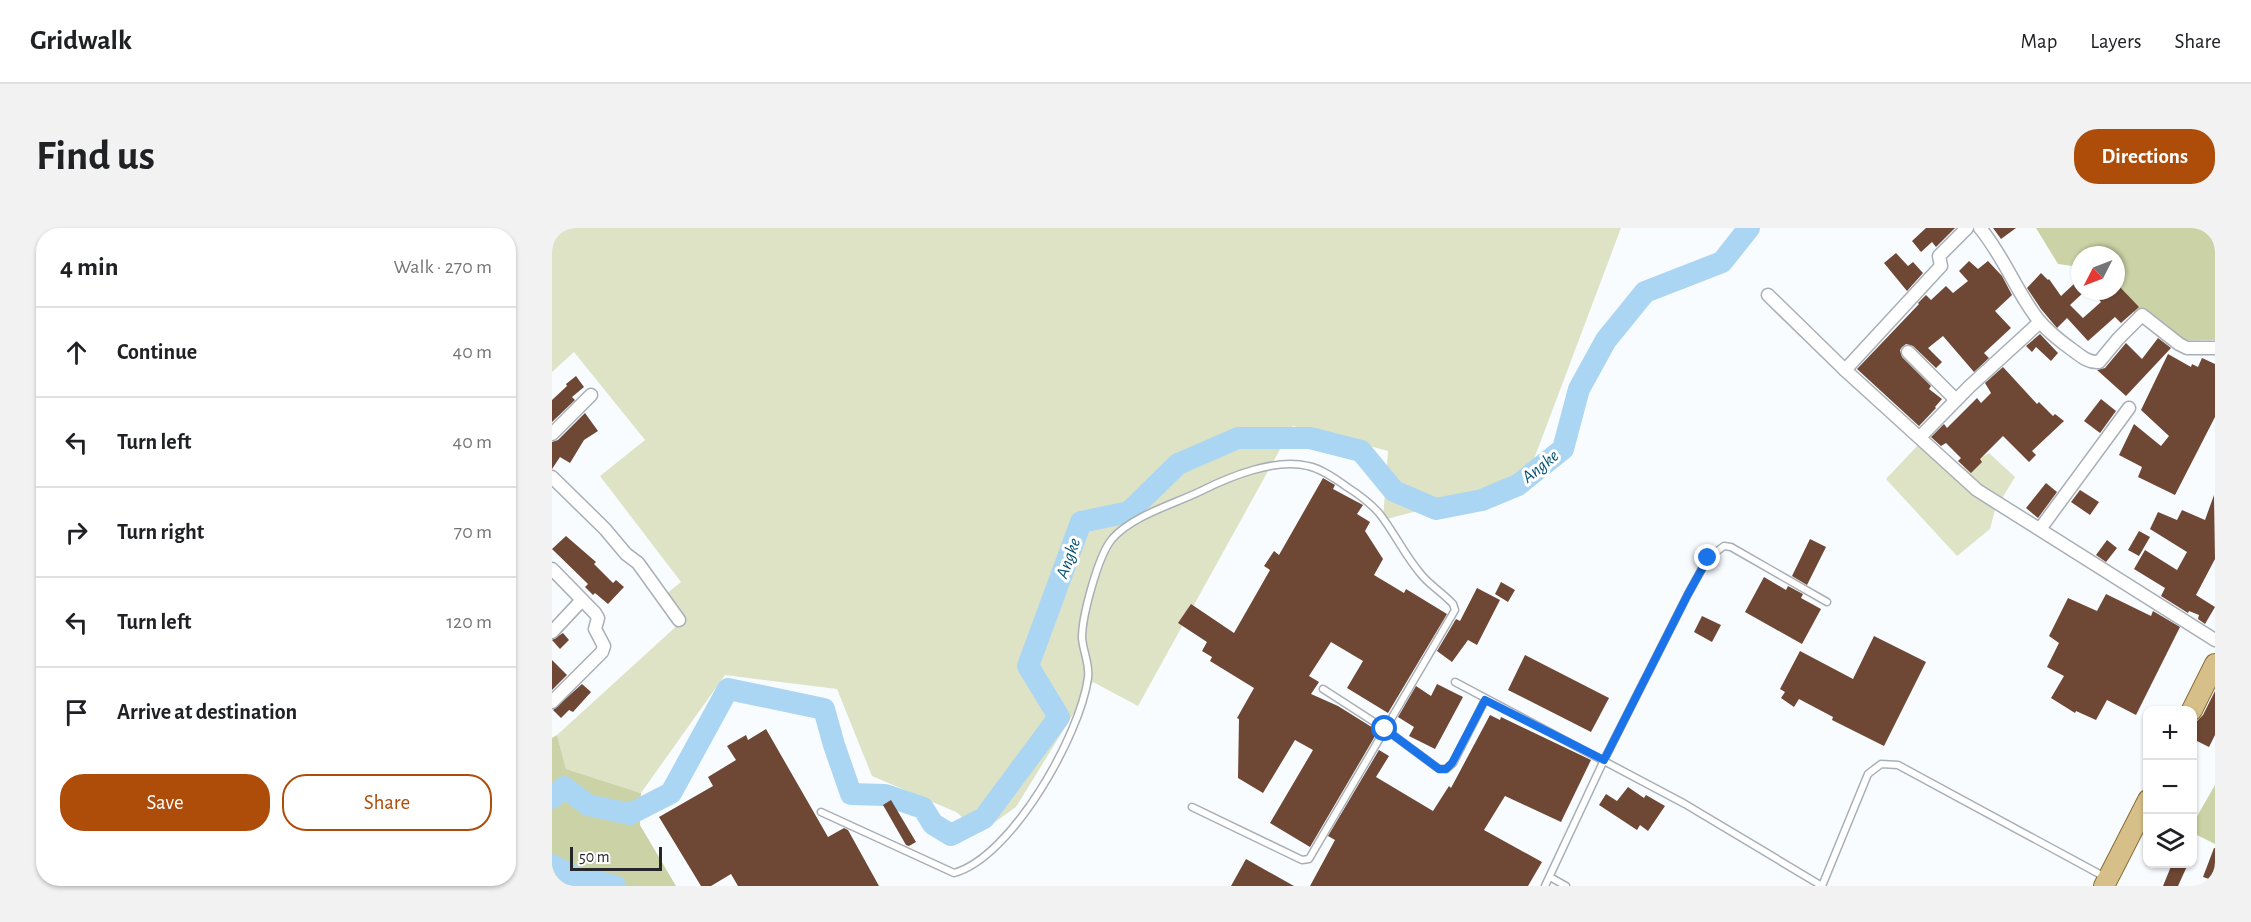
<!DOCTYPE html>
<html lang="en">
<head>
<meta charset="utf-8">
<style>
	body { margin:0; font-family:"Alegreya Sans",sans-serif; background:#f2f2f2; color:#202124 }
	.controls { position:absolute; right:18px; bottom:18px; display:grid; overflow:hidden; border-radius:12px; box-shadow:0 2px 4px #0004 }
	.controls button { width:54px; height:54px; display:grid; place-items:center; padding:0; border:0; border-bottom:2px solid #e0e0e0; background:#fff; color:#202124; font:30px sans-serif }
	.compass { position:absolute; left:1519px; top:18px; width:54px; height:54px; border-radius:50%; background:#fff; box-shadow:0 2px 4px #0004; rotate:228deg }
	.scale { position:absolute; left:18px; bottom:15px; width:92px; box-sizing:border-box; padding-left:6px; border:3px solid #242629; border-top:0; font-size:16px; line-height:21px; white-space:nowrap; color:#242629; -webkit-text-stroke:4px #fff; paint-order:stroke }
	.stop { position:absolute; width:18px; height:18px; margin:-14px; border:4px solid #1a73e8; border-radius:50%; background:#fff }
	.stop.end { background:#1a73e8; border-color:#fff; box-shadow:0 2px 6px #0008 }
	.list { margin:0; padding:0; list-style:none }
	h2 { display:flex; justify-content:space-between; align-items:center; height:78px; margin:0; padding:0 24px; font-size:26px }
	h2 small { font-size:20px; font-weight:400; color:#757577 }
	.list li { display:grid; grid-template-columns:39px 1fr auto; gap:18px; align-items:center; box-sizing:border-box; height:90px; padding:0 24px; border-top:2px solid #e0e0e0 }
	.list b { display:block; font-size:22px; white-space:nowrap }
	.list em { font-size:20px; font-style:normal; color:#757577 }
	.actions { display:flex; gap:12px; padding:18px 24px }
	.actions a { flex:1; padding:14px 0; border:2px solid #ae4d09; border-radius:24px; text-align:center; font-size:21px; color:#ae4d09 }
	.actions .main { background:#ae4d09; color:#fff }
	.icon { flex:none; width:33px; height:33px; fill:none; stroke:currentColor; stroke-width:2; stroke-linecap:round; stroke-linejoin:round }
	.map { position:relative; flex:none; width:1663px; height:658px; overflow:hidden; border-radius:24px }
	header { display:flex; align-items:center; gap:36px; box-sizing:border-box; height:84px; padding:0 30px; background:#fff; border-bottom:2px solid #e0e0e0 }
	header strong { font-size:28px }
	nav { display:flex; gap:33px; margin-inline-start:auto; font-size:21px }
	.intro { display:flex; align-items:center; justify-content:space-between; box-sizing:border-box; height:144px; padding:0 36px }
	h1 { margin:0; font-size:42px }
	.button { padding:15px 27px; border-radius:24px; background:#ae4d09; color:#fff; font-size:21px; font-weight:700 }
	main { display:flex; gap:36px; padding:0 36px }
	aside { flex:1; background:#fff; border-radius:24px; box-shadow:0 2px 4px #0004 }
	.map>svg:first-child { display:block }
	.green { fill:#dee3c6 }
	.forest { fill:#cbd2a5 }
	.lines { fill:none; stroke-linecap:round; stroke-linejoin:round }
	.river { stroke:#abd6f3; stroke-width:22 }
	.building { fill:#6e4735 }
	.service-casing { stroke:#a8afb6; stroke-width:9 }
	.minor-casing { stroke:#a8afb6; stroke-width:15 }
	.primary-casing { stroke:#876e35; stroke-width:22 }
	.service { stroke:#fff; stroke-width:6 }
	.minor { stroke:#fff; stroke-width:12 }
	.primary { stroke:#d7bf8a; stroke-width:20 }
	.route { stroke:#1a73e8; stroke-width:8 }
	.labels { text-anchor:middle; stroke-width:6; stroke-linejoin:round; paint-order:stroke }
	.water-label { font-size:18px; font-style:italic; fill:#005075; stroke:#fff }
</style>
</head>
<body>
<header>
<strong>Gridwalk</strong>
<nav><a>Map</a><a>Layers</a><a>Share</a></nav>
</header>
<div class="intro"><h1>Find us</h1><a class="button">Directions</a></div>
<main>
<aside>
<h2>4 min<small>Walk · 270 m</small></h2>
<ul class="list">
<li><svg class="icon" aria-label="ahead" viewBox="0 0 24 24"><path d="M12 20V5M6 11l6-6 6 6"/></svg><div><b>Continue</b></div><em>40 m</em></li>
<li><svg class="icon" aria-label="left" viewBox="0 0 24 24"><path d="M17 20v-9H6M10 6l-5 5 5 5"/></svg><div><b>Turn left</b></div><em>40 m</em></li>
<li><svg class="icon" aria-label="right" viewBox="0 0 24 24"><path d="M7 20v-9h11M14 6l5 5-5 5"/></svg><div><b>Turn right</b></div><em>70 m</em></li>
<li><svg class="icon" aria-label="left" viewBox="0 0 24 24"><path d="M17 20v-9H6M10 6l-5 5 5 5"/></svg><div><b>Turn left</b></div><em>120 m</em></li>
<li><svg class="icon" aria-label="arrive" viewBox="0 0 24 24"><path d="M6 21V4h12l-3 4 3 4H6"/></svg><div><b>Arrive at destination</b></div></li>
</ul>
<div class="actions"><a class="main">Save</a><a>Share</a></div>
</aside>
<div class="map">
<svg width="1663" height="658" viewBox="0 0 1663 658">
	<rect width="100%" height="100%" fill="#f9fcff"/>
	<g class="green">
		<polygon points="0,0 1069,0 973,255 831,292 836,223 741,198 586,478 541,454 464,579 429,604 404,584 320,548 285,461 173,447 89,565 14,541 5,507 129,394 108,371 129,354 48,248 93,212 22,124 0,144"/>
		<polygon points="1367,216 1400,245 1437,225 1463,249 1443,282 1438,301 1405,328 1334,251"/>
	</g>
	<g class="forest">
		<polygon points="1484,0 1663,0 1663,112 1616,113 1580,83 1564,63 1564,27 1528,27 1528,39 1506,36"/>
		<polygon points="5,507 14,541 89,565 88,597 124,658 0,658 0,510"/>
		<polygon points="1663,557 1663,616 1641,605 1640,597"/>
	</g>
	<g class="lines">
		<g class="river">
			<polyline points="0,570 12,559 36,577 78,586 119,565 176,461 272,481 282,517 299,566 333,567 371,580 381,596 399,607 432,590 507,489 476,438 529,294 577,284 626,236 686,210 758,210 809,223 842,263 884,281 930,272 966,257 1011,221 1027,161 1054,112 1093,64 1170,34 1197,0"/>
			<polyline points="0,637 23,649 63,658"/>
		</g>
	</g>
	<g class="building">
		<polygon points="1374,0 1403,0 1384,19 1380,14 1369,24 1360,13"/>
		<polygon points="1441,0 1464,0 1449,11"/>
		<polygon points="1344,25 1356,38 1361,34 1371,45 1355,63 1332,35"/>
		<polygon points="1417,33 1426,41 1436,33 1450,48 1460,67 1443,83 1459,100 1432,125 1437,130 1422,144 1391,108 1376,120 1390,134 1384,140 1361,118 1354,116 1350,119 1348,122 1350,129 1379,158 1377,161 1390,171 1383,179 1384,180 1367,198 1305,141 1367,76 1366,75 1374,67 1379,72 1394,58 1401,65 1416,53 1407,43"/>
		<polygon points="1489,45 1496,52 1497,51 1509,68 1523,55 1528,63 1532,64 1518,77 1531,90 1549,74 1540,63 1564,63 1566,57 1587,79 1569,95 1563,89 1536,113 1515,90 1505,100 1489,81 1475,60"/>
		<polygon points="1488,106 1506,125 1499,133 1484,119 1480,124 1474,118"/>
		<polygon points="1606,110 1619,120 1574,168 1545,142 1553,140 1574,115 1590,131"/>
		<polygon points="1616,126 1639,139 1640,136 1646,139 1650,130 1663,136 1663,189 1623,267 1586,249 1590,239 1567,227 1582,196 1609,218 1617,208 1589,182"/>
		<polygon points="1451,139 1485,176 1487,174 1501,188 1503,186 1512,193 1480,223 1484,227 1477,234 1451,208 1428,231 1430,234 1419,245 1406,233 1409,230 1394,215 1389,218 1379,209 1392,196 1395,200 1425,170 1429,175 1439,165 1433,155"/>
		<polygon points="24,148 32,159 20,169 23,172 0,194 0,172 15,158 14,156"/>
		<polygon points="1549,171 1564,183 1548,205 1532,193"/>
		<polygon points="33,185 46,203 32,212 18,235 8,229 0,241 0,214 6,212"/>
		<polygon points="771,250 783,257 781,261 811,277 805,286 818,294 813,303 831,331 822,347 852,365 854,361 895,386 836,485 795,460 811,433 779,414 757,448 767,454 759,466 786,478 826,503 758,619 718,595 761,522 743,512 711,565 686,550 687,491 685,490 702,460 658,433 660,429 650,423 655,414 626,395 639,376 682,405 718,342 712,338 722,323 727,327"/>
		<polygon points="1494,255 1505,264 1486,290 1474,280"/>
		<polygon points="1528,262 1547,274 1538,287 1519,274"/>
		<polygon points="1662,267 1663,331 1644,367 1663,379 1653,396 1646,391 1647,387 1637,383 1636,385 1609,368 1613,360 1582,341 1593,322 1625,342 1635,324 1598,301 1606,284 1625,292 1630,282 1653,292"/>
		<polygon points="1587,303 1598,309 1587,328 1576,322"/>
		<polygon points="14,308 44,334 42,336 61,355 64,352 72,359 56,376 43,365 41,367 33,359 36,356 0,321"/>
		<polygon points="1258,311 1274,319 1255,357 1240,348"/>
		<polygon points="1555,312 1565,320 1554,334 1544,327"/>
		<polygon points="1212,349 1234,362 1236,358 1251,366 1249,370 1269,381 1250,416 1193,384"/>
		<polygon points="949,354 963,362 956,374 943,366"/>
		<polygon points="925,360 948,372 925,417 916,412 900,434 885,423 904,391 908,393"/>
		<polygon points="1554,366 1599,388 1601,383 1628,399 1584,487 1555,472 1544,492 1524,483 1523,485 1499,470 1512,448 1495,439 1507,415 1497,408 1516,370 1545,383"/>
		<polygon points="1150,388 1169,397 1160,414 1142,404"/>
		<polygon points="11,405 17,412 8,421 0,412"/>
		<polygon points="1322,408 1374,434 1332,518 1280,492 1281,489 1247,471 1242,479 1229,470 1233,464 1228,461 1248,423 1301,451"/>
		<polygon points="973,427 1057,470 1039,504 956,462"/>
		<polygon points="0,432 15,447 0,462"/>
		<polygon points="30,456 39,464 21,484 17,482 9,490 1,482"/>
		<polygon points="885,456 911,469 883,521 857,508 862,499 846,489 864,458 879,468"/>
		<polygon points="1663,463 1663,507 1657,519 1641,511 1641,501 1645,493 1651,487"/>
		<polygon points="938,487 948,492 949,489 1039,532 1009,594 953,568 932,602 990,634 976,658 758,658 783,612 776,608 827,522 837,528 824,549 881,583 897,558 899,560"/>
		<polygon points="214,501 276,609 292,600 296,602 327,658 186,658 179,646 159,658 149,658 107,589 161,558 156,549 184,532 175,518 194,507 196,512"/>
		<polygon points="1076,559 1092,570 1094,567 1113,578 1096,603 1088,597 1085,602 1047,577 1054,566 1065,573"/>
		<polygon points="339,572 364,614 357,618 354,617 331,577"/>
		<polygon points="1662,620 1663,620 1663,653 1651,649"/>
		<polygon points="694,631 742,658 679,658"/>
		<polygon points="1620,636 1636,636 1626,658 1611,658"/>
	</g>
	<g class="lines">
		<defs>
			<g id="service">
				<polyline points="903,454 1133,576 1270,658"/>
				<polyline points="771,461 833,501 887,541 894,541 901,535 933,472"/>
				<path d="M 269,584 L 402,645 C 460,629 528,507 536,450 C 538,437 531,423 530,410 C 530,388 546,328 560,311 C 581,287 623,276 651,262 C 679,248 724,230 756,238 C 770,241 784,251 795,259 C 806,266 818,275 827,285 C 842,304 852,326 868,345 C 876,356 891,365 901,376 L 903,382 L 757,631 L 750,632 L 640,579"/>
				<polyline points="998,649 1014,658"/>
				<polyline points="993,658 1052,532 1136,366 1156,330 1172,318 1179,319 1275,374"/>
				<polyline points="1270,658 1316,546 1329,536 1346,537 1553,649"/>
			</g>
			<g id="minor">
				<path d="M 1428,0 C 1450,26 1462,58 1482,86 C 1492,101 1508,113 1522,123 C 1530,129 1537,135 1547,134 L 1566,111 L 1590,87 L 1627,116 L 1635,120 L 1663,120"/>
				<polyline points="1216,67 1293,142 1425,262 1663,412"/>
				<polyline points="1356,124 1404,172"/>
				<polyline points="1293,142 1389,38 1387,28 1415,0"/>
				<polyline points="0,206 39,167"/>
				<polyline points="1368,209 1417,159 1488,94"/>
				<polyline points="0,249 53,301 74,326 86,335 127,392"/>
				<polyline points="1488,301 1577,180"/>
				<polyline points="0,341 43,385 46,390 43,401 52,418 50,424 0,474"/>
				<polyline points="0,404 30,372"/>
			</g>
			<g id="primary">
				<polyline points="1640,482 1663,436"/>
				<polyline points="1552,658 1596,572"/>
			</g>
		</defs>
		<use href="#service" class="service-casing"/>
		<use href="#minor" class="minor-casing"/>
		<use href="#primary" class="primary-casing"/>
		<use href="#service" class="service"/>
		<use href="#minor" class="minor"/>
		<use href="#primary" class="primary"/>
	</g>
	<g class="lines">
		<polyline class="route" points="833,501 887,541 894,541 900,535 933,472 1052,532 1136,366 1156,330"/>
	</g>
	<g class="labels">
		<g class="water-label">
			<text transform="translate(988 238) rotate(-39)" y="6">Angke</text>
			<text transform="translate(516 330) rotate(-70)" y="6">Angke</text>
		</g>
	</g>
</svg>
<div class="controls">
<button>+</button>
<button>−</button>
<button><svg class="icon" aria-label="layers" viewBox="0 0 24 24"><path d="M12 4l9 5-9 5-9-5zM3 14l9 5 9-5"/></svg></button>
</div>
<svg class="compass" viewBox="-18 -18 36 36"><path d="M0-13l5 13h-10z" fill="#e53935"/><path d="M0 13l5-13h-10z" fill="#757577"/></svg>
<div class="scale">50 m</div>
<div class="stop" style="left:833px;top:501px"></div>
<div class="stop end" style="left:1156px;top:330px"></div>
</div>
</main>
</body>
</html>
